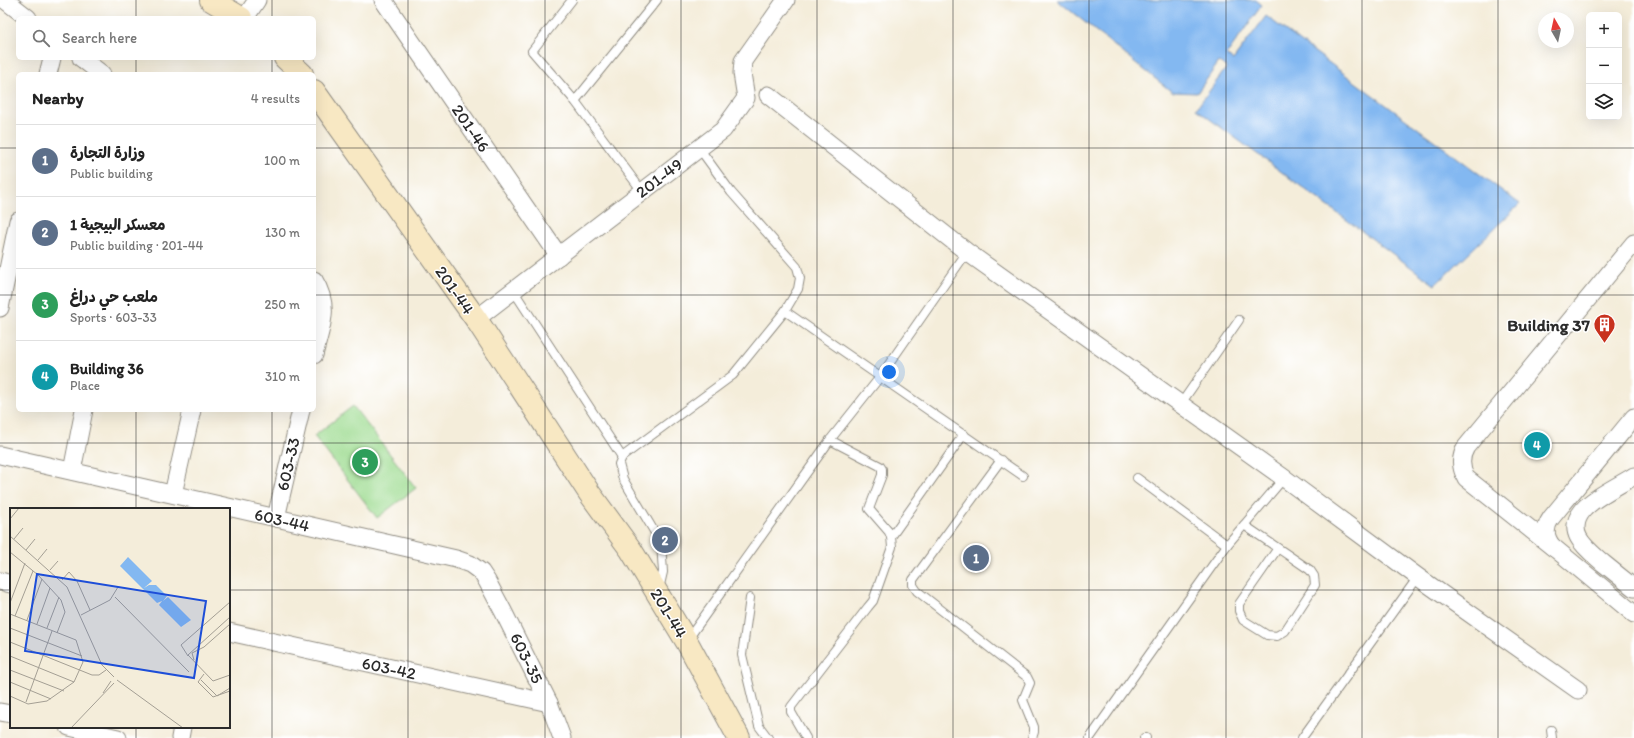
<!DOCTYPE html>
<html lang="en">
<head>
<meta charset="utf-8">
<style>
	body { margin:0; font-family:Itim,"Playpen Sans Arabic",sans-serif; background:#f2f2f2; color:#222 }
	.controls { position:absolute; right:12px; top:12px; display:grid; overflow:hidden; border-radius:6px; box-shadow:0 4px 16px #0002 }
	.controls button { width:36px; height:36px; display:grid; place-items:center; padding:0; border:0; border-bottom:1px solid #e0e0e0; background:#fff; color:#222; font:20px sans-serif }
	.compass { position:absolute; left:1538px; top:12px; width:36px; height:36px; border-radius:50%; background:#fff; box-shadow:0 4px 16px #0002; rotate:351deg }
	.you { position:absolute; left:889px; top:372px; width:14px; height:14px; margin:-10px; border:3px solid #fff; border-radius:50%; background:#1a73e8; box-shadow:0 0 0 6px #1a73e833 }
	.badge { display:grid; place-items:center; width:26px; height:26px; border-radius:50%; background:#ea580c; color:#fff; font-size:13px; font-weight:700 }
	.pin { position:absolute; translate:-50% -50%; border:2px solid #fff; box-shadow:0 1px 4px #0006 }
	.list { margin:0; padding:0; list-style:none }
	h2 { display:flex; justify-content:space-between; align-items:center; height:52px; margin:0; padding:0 16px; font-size:17px }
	h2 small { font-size:13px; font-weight:400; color:#767676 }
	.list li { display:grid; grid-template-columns:26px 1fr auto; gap:12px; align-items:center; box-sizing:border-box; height:72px; padding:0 16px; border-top:1px solid #e0e0e0 }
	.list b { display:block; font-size:15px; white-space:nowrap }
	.list p { margin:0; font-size:13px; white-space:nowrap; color:#767676 }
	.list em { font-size:13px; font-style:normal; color:#767676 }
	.icon { flex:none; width:22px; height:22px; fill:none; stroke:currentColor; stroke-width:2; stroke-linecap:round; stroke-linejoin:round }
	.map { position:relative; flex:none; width:1634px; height:738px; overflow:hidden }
	.search { position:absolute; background:#fff; box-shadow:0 4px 16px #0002; left:16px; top:16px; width:300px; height:44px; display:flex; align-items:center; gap:10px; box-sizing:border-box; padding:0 14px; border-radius:6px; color:#767676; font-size:15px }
	.panel { position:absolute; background:#fff; box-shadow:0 4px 16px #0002; left:16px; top:72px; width:300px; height:340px; border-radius:6px }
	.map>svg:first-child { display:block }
	.green { fill:#9ddb90; stroke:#64835e }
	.water { fill:#83b8f1; stroke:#57728e }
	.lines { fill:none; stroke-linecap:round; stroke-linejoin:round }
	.lane-casing { stroke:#908c82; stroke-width:10 }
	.street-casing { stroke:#908c82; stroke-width:19 }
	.secondary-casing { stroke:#908c82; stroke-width:24 }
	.lane { stroke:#fff; stroke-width:8 }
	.street { stroke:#fff; stroke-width:17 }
	.secondary { stroke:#f8e8c3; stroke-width:22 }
	.grid { fill:none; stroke:#2b2b2b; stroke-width:1; stroke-opacity:0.55 }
	.labels { text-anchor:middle; stroke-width:3; stroke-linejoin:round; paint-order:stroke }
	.street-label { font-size:17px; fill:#2b2b2b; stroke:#fff }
	.poi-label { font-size:17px; font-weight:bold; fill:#2b2b2b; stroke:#fff; text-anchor:end }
	.inset-road { fill:none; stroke:#a49f94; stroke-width:1 }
	.view { fill:#1d4ed8; fill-opacity:0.15; stroke:#1d4ed8; stroke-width:2 }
	.inset-edge { fill:none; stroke:#2b2b2b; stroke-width:2 }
</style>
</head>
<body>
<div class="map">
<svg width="1634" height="738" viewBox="0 0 1634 738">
	<rect width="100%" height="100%" fill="#fff"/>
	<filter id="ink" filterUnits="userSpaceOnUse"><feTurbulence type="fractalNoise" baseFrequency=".025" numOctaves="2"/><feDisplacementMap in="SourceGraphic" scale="8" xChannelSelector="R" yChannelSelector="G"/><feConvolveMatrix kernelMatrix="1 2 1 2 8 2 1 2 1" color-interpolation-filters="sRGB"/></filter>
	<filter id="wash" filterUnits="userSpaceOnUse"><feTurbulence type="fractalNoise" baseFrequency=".012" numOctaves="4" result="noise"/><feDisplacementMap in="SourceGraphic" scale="16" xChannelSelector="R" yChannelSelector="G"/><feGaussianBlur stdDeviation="0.9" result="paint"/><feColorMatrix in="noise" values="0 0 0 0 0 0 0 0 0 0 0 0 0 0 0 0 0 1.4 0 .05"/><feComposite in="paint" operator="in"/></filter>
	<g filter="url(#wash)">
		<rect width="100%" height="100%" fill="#f4edda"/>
		<polygon class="green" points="353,406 416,488 377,518 314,436"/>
		<polygon class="water" points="1057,0 1256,0 1262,5 1226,55 1233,60 1266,16 1520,204 1435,285 1196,109 1227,67 1219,62 1197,93 1172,92"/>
	</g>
	<g filter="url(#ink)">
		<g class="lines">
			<defs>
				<g id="lane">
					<polyline points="572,0 532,51 575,101 642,191"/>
					<polyline points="575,101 657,0"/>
					<polyline points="513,290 622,457"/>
					<polyline points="785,311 1023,476"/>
					<polyline points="1180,405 1239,320"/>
					<polyline points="1001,460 913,580 913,585 917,591 1027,677 1030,683 1023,700 1034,727 1034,732 1032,738"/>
					<polyline points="1137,478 1227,545"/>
					<polyline points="1244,525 1310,570 1314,576 1315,585 1285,631 1277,636 1267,635 1243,620 1239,611 1239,604 1278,548"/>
					<polyline points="891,537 964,434"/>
					<polyline points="659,589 663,572 661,543 623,479 619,464 622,457 733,375 785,311 798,289 800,278 797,267 731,192 699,148"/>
					<polyline points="750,598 742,655 759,726 768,738"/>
					<polyline points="688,639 830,440 880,377 967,252"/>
					<polyline points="1551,730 1552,738"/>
					<polyline points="806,738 791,712 791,707 868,607 873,601 892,547 891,537 889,532 869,509 882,475 882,469 880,466 830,440"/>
					<polyline points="1090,738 1227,545 1284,478"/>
					<polyline points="1144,738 1146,738"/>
					<polyline points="1302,738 1418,577"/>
				</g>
				<g id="street">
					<polyline points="5,0 28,18"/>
					<polyline points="383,0 559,256"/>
					<polyline points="245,18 257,0"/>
					<polyline points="81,58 102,74"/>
					<polyline points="48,74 52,58"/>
					<polyline points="768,95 967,252 1284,478 1418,577 1578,690"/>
					<path d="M 314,280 C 331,308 321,326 314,355"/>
					<polyline points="0,308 18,221"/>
					<polyline points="476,319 723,130 746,98 742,73 743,61 786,0"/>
					<path d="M 1634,417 L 1551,518 C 1544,528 1545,537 1552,546 L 1634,614"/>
					<polyline points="0,455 456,559 470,564 481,572 487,581 503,611 549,703 562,738"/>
					<polyline points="72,471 84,410"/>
					<path d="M 1634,476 C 1620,485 1593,498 1583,510 C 1564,533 1587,549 1603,563 C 1613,571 1624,580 1634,588"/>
					<polyline points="173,494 192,410"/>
					<polyline points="276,518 301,410"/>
					<path d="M 1554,548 L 1466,478 C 1460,467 1460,457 1466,447 L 1634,243"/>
					<polyline points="0,581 11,584"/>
					<polyline points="229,632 549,703"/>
					<polyline points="0,712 11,714"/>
					<polyline points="69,727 118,738"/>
					<polyline points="180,738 182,727"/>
				</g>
				<g id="secondary">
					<polyline points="211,0 241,18"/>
					<polyline points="285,58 302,74"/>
					<polyline points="314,91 476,319 590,494 631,550 687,642 739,738"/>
				</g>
			</defs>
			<use href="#lane" class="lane-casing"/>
			<use href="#street" class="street-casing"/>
			<use href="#secondary" class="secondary-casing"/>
			<use href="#lane" class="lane"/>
			<use href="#street" class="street"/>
			<use href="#secondary" class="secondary"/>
		</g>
	</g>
	<path class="grid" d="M 136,0 L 136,18M 272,0 L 272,18M 408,0 L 408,738M 545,0 L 545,738M 681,0 L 681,738M 817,0 L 817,738M 953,0 L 953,738M 1089,0 L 1089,738M 1226,0 L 1226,738M 1362,0 L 1362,738M 1498,0 L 1498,738M 136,58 L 136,74M 272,58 L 272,74M 0,148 L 18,148M 314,148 L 1634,148M 0,295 L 18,295M 314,295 L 1634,295M 136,410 L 136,509M 272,410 L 272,738M 0,443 L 1634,443M 0,590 L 11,590M 229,590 L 1634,590M 136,727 L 136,738"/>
	<defs>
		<symbol id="building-pin" viewBox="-11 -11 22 30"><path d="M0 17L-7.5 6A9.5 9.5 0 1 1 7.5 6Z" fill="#c8321e" stroke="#fff"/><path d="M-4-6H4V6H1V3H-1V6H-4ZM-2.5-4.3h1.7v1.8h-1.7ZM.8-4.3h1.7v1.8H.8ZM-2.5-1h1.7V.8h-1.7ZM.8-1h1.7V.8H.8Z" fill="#fff"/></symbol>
	</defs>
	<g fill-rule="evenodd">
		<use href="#building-pin" x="1592" y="312" width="25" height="34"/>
	</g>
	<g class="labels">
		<g class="street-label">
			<text transform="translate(471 128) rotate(56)" y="6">201-46</text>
			<text transform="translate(659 178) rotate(-37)" y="6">201-49</text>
			<text transform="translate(455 290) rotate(55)" y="6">201-44</text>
			<text transform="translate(288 464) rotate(-77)" y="6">603-33</text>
			<text transform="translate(282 520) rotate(13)" y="6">603-44</text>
			<text transform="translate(669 613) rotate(59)" y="6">201-44</text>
			<text transform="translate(527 658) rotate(64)" y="6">603-35</text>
			<text transform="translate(389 668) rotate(12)" y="6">603-42</text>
		</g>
		<g class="poi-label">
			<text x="1590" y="331">Building 37</text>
		</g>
	</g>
	<g transform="translate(10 508)">
		<rect width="220" height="220" fill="#f4edda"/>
		<path d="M 118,49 L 142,73 L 134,80 L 139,77 L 146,77 L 157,88 L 153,93 L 158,89 L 181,112 L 171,119 L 149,97 L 152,93 L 147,95 L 110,58 Z" fill="#83b8f1"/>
		<path class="inset-road" d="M 0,11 L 9,0M 0,28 L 57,79 L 92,157 L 104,169M 4,31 L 13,20M 16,42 L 25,31M 0,44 L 28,67 L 51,92 L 55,104 L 47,125M 28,52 L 37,41M 40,62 L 48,53M 52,72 L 59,64 L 67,73 L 80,102M 105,89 L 179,164M 0,95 L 15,55M 0,106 L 66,132 L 73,154 L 64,174 L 37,193 L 18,196 L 0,188M 71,107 L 100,92 L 108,79M 5,108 L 23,63M 220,109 L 178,147 L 203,173 L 220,167M 17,112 L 32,71M 27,116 L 40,80M 0,120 L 72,148M 37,120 L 49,89M 0,134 L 82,167 L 89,167 L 96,162M 0,148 L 64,174M 178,148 L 171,137 L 220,94M 184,152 L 182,145 L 194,139 L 220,116M 0,162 L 54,183M 194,166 L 188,174 L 203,189 L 220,183M 107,172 L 173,220M 191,172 L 207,188 L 220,180M 0,174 L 41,191M 93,185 L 101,173M 16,194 L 42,123M 61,220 L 104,175"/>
		<path class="view" d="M 27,66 L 196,93 L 184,170 L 15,143 Z"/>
		<rect width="220" height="220" class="inset-edge"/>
	</g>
</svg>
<div class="controls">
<button>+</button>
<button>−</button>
<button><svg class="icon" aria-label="layers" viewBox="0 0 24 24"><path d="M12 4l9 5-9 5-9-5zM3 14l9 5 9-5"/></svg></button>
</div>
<svg class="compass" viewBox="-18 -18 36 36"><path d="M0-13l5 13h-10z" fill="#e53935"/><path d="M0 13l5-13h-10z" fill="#767676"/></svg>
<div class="you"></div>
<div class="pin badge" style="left:976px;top:558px;background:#5c6f8a">1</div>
<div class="pin badge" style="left:665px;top:540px;background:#5c6f8a">2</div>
<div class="pin badge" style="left:365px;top:462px;background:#2e9e5b">3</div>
<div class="pin badge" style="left:1537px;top:445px;background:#0f9aa8">4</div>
<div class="search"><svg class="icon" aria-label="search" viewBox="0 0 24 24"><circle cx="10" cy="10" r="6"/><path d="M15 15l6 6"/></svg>Search here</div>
<section class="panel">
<h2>Nearby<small>4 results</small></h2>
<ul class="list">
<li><span class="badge" style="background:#5c6f8a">1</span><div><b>وزارة التجارة</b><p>Public building</p></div><em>100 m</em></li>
<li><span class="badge" style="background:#5c6f8a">2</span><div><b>معسكر البيجية 1</b><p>Public building · 201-44</p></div><em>130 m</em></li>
<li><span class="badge" style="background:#2e9e5b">3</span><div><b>ملعب حي دراغ</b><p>Sports · 603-33</p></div><em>250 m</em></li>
<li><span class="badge" style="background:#0f9aa8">4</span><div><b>Building 36</b><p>Place</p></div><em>310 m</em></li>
</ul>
</section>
</div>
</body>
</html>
